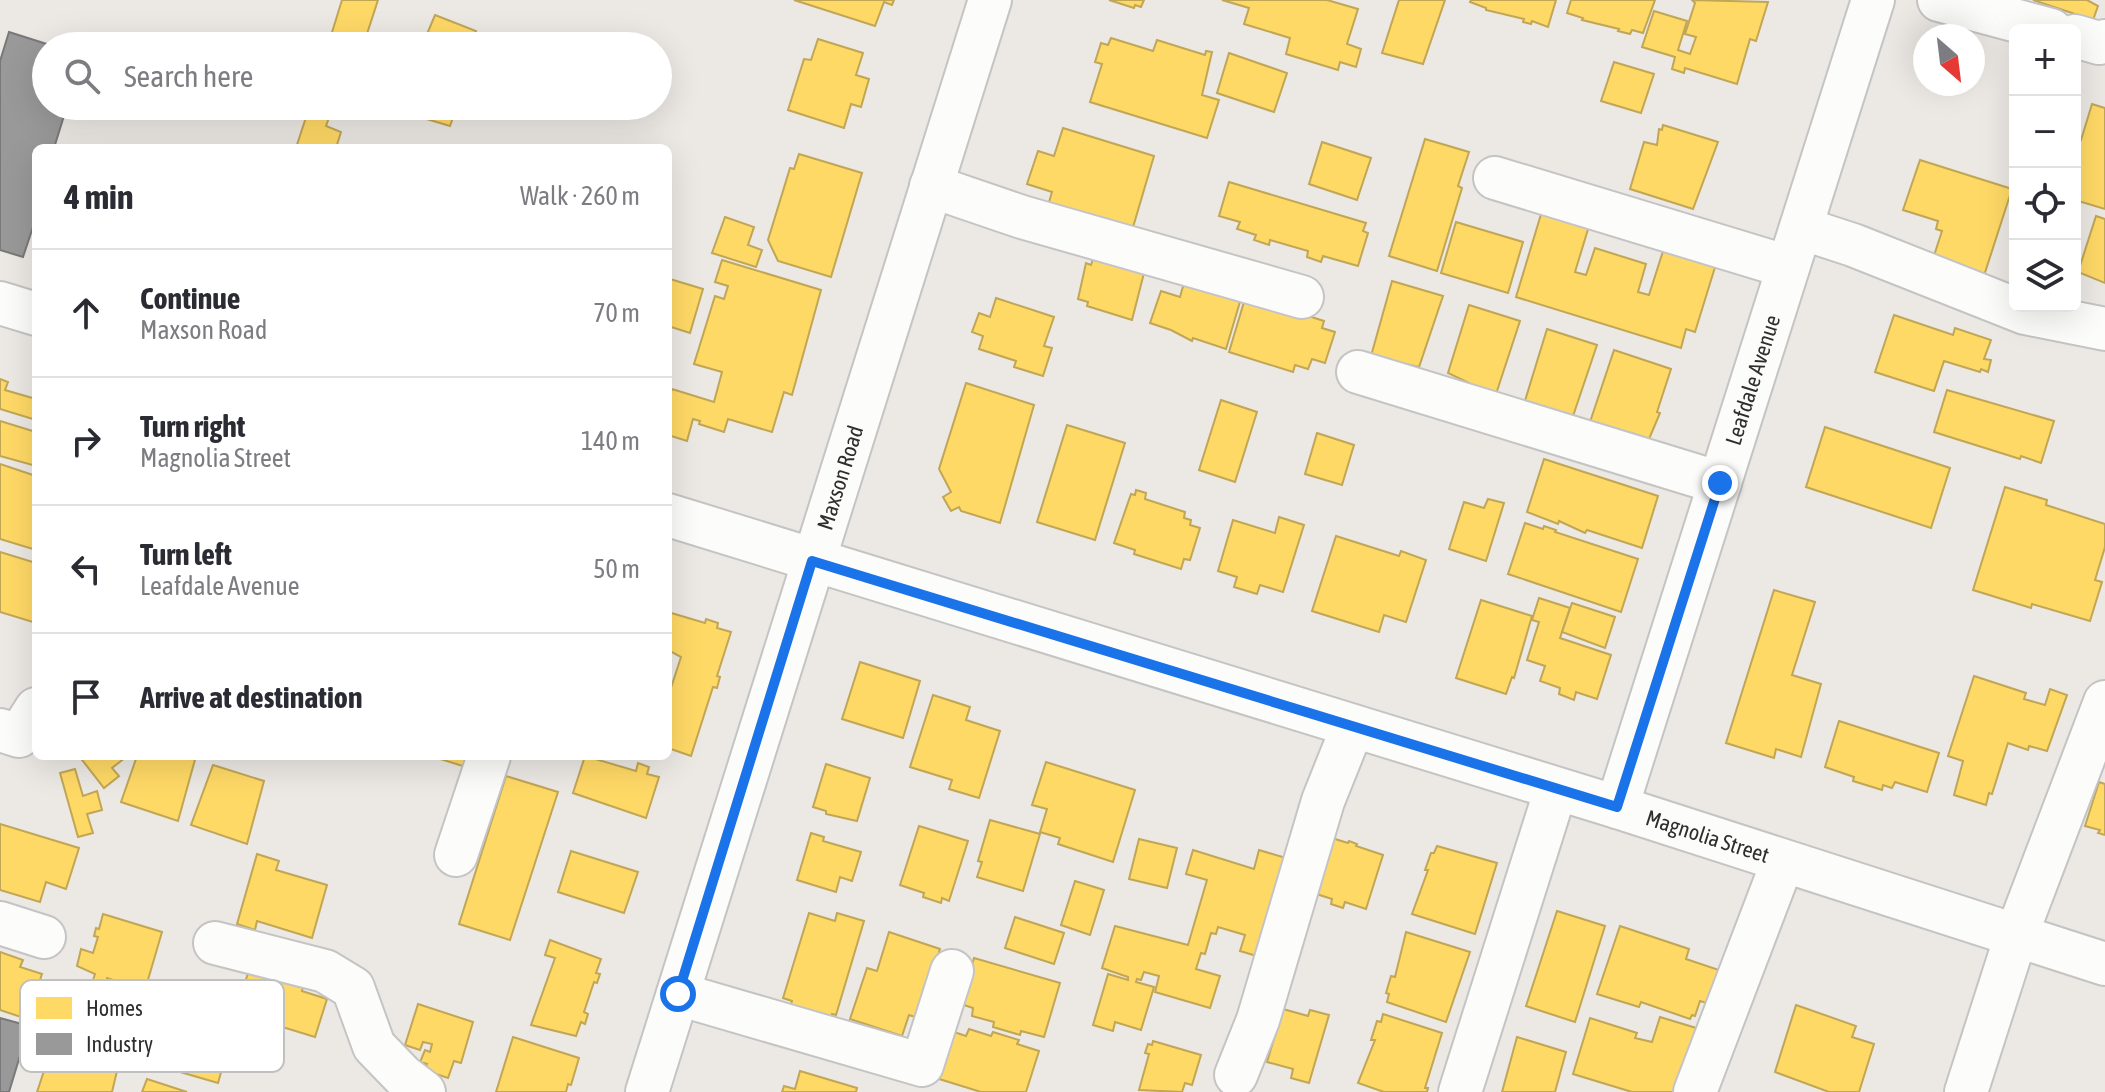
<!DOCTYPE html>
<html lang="en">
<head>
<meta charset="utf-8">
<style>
	body { margin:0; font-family:"Asap Condensed",sans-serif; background:#f7f7f7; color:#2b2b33 }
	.controls { position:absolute; right:24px; top:24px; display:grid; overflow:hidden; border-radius:12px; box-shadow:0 8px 32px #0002 }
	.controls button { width:72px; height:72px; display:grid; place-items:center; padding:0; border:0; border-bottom:2px solid #e1e1e2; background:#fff; color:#2b2b33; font:40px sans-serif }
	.compass { position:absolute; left:1913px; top:24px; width:72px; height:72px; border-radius:50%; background:#fff; box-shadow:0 8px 32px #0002; rotate:152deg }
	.stop { position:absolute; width:24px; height:24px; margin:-18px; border:6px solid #1a73e8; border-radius:50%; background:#fff }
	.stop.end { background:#1a73e8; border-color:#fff; box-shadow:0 2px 8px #0008 }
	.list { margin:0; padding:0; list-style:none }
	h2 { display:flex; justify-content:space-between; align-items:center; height:104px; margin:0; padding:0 32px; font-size:34px }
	h2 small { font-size:26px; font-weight:400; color:#7c7c81 }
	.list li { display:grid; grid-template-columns:52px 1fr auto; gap:24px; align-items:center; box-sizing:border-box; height:128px; padding:0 32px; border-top:2px solid #e1e1e2 }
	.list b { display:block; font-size:30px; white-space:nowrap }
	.list p { margin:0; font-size:26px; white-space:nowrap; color:#7c7c81 }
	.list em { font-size:26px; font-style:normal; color:#7c7c81 }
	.icon { flex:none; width:44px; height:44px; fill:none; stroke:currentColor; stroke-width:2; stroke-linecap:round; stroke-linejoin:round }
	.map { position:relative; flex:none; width:2105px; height:1092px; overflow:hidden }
	.search { position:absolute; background:#fff; box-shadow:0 8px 32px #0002; left:32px; top:32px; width:640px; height:88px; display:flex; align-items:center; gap:20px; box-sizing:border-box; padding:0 28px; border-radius:44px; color:#7c7c81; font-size:30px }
	.panel { position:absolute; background:#fff; box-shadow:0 8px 32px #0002; left:32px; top:144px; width:640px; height:616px; border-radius:12px }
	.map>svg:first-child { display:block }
	.homes { fill:#ffd966; stroke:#c0a655; stroke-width:2 }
	.industry { fill:#999; stroke:#797979; stroke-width:2 }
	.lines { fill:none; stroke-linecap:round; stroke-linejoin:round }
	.minor-casing { stroke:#c5c4c5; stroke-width:46 }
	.minor { stroke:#fcfcfb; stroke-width:42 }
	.route { stroke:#1a73e8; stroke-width:10 }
	.labels { text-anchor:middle; stroke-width:8; stroke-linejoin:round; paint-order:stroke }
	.street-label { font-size:22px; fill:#2e2e2e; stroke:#fff }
	.key { fill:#fff; stroke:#c0c0c0; stroke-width:2 }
	.key-label { font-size:22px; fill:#2e2e2e }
</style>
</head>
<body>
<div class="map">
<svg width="2105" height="1092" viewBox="0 0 2105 1092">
	<rect width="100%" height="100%" fill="#ece8e4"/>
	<g class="homes">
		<polygon points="342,0 378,0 363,46 349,43 348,46 341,46 329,42"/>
		<polygon points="794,0 894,0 892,5 884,2 875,26"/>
		<polygon points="1109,0 1144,0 1141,7 1135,5 1134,8"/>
		<polygon points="1222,0 1327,0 1358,9 1347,44 1361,49 1356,67 1340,62 1338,70 1286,54 1290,38 1244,24 1249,8"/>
		<polygon points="1399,0 1445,0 1423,64 1382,53"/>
		<polygon points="1471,0 1556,0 1548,27 1532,21 1531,24 1523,22 1524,19 1486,10 1486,8 1470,2"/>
		<polygon points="1571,0 1655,0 1643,33 1632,30 1630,34 1618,31 1619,29 1582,20 1583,18 1567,13"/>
		<polygon points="1692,0 1768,2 1756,41 1750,39 1737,84 1685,68 1684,73 1672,69 1675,57 1642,47 1654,11 1687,21 1678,50 1690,54 1696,37 1685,34 1695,3"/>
		<polygon points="2033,0 2087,0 2098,6 2093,20"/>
		<polygon points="435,15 476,31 473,38 495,46 422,46"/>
		<polygon points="1111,38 1153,51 1157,40 1205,55 1206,51 1212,52 1202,95 1219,100 1207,138 1090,102 1102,64 1095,62 1101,43 1108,45"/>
		<polygon points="818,39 863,53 856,75 869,79 861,107 851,104 844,128 788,110 804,59 811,60"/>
		<polygon points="1229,53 1287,73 1274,112 1217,93"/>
		<polygon points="1614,62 1654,74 1641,113 1601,101"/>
		<polygon points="2092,104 2105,108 2105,209 2075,200 2075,138 2081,140"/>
		<polygon points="413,106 457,106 450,126 410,114"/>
		<polygon points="309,108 330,115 326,126 341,132 336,148 296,148"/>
		<polygon points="1663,125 1718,142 1693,209 1630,189 1644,142 1657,145 1659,129 1662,130"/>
		<polygon points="1063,128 1154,156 1131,234 1047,209 1052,192 1027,184 1038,151 1054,156"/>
		<polygon points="1425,139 1469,152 1458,186 1462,188 1437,271 1389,256"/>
		<polygon points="1322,142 1371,158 1357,200 1309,184"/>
		<polygon points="799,154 862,173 831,277 778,261 768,240 790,168 794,169"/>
		<polygon points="1920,160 2012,189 1981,285 1930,268 1942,231 1936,229 1938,221 1903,210"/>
		<polygon points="1229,182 1366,223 1363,231 1368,233 1358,266 1323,256 1321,262 1307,257 1308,251 1270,240 1269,245 1254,240 1256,235 1237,229 1240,222 1219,216"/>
		<polygon points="1542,211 1589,226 1575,272 1586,275 1595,248 1646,264 1638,292 1649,295 1664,248 1716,264 1695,332 1686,329 1681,348 1516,297"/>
		<polygon points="2096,216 2105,219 2105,283 2078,272"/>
		<polygon points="725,217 754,227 748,245 762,250 756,267 712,253"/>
		<polygon points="1456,222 1523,242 1508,293 1441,273"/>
		<polygon points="1093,259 1144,273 1132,320 1087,306 1088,302 1078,299 1086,263 1091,265"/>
		<polygon points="722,260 821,290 792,395 784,392 772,432 728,419 724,432 699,424 700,421 693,419 687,441 668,435 668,401 672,389 714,402 722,372 694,364 715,296 724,299 728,286 715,282"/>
		<polygon points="670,279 703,289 690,333 668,326"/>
		<polygon points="1392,281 1443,296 1419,367 1371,356"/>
		<polygon points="1184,283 1242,295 1226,349 1193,338 1192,341 1171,330 1150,323 1161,291 1180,297"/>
		<polygon points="996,298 1054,317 1044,346 1052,348 1043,376 1014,367 1016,361 979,349 983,336 972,332 979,313 990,317"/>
		<polygon points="1244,302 1273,310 1274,305 1324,321 1322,328 1335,332 1325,363 1312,359 1308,369 1295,365 1293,372 1229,352"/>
		<polygon points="1469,305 1520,321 1496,394 1470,386 1471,384 1448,373"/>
		<polygon points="1894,315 1953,335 1955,328 1991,340 1984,359 1991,360 1988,372 1981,369 1980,372 1944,361 1934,391 1875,372"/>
		<polygon points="1547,329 1597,345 1573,416 1524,404"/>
		<polygon points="1614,350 1671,369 1657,412 1660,413 1649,439 1630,433 1629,438 1589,425"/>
		<polygon points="0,379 8,382 5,390 36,399 36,420 0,409"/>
		<polygon points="966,383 1034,405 1000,523 961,511 959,507 951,511 943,497 951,492 939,469"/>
		<polygon points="1947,390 2054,421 2041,463 2021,456 2020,459 1934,432"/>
		<polygon points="1221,400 1257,412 1235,482 1199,470"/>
		<polygon points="0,421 36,432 36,466 0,456"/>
		<polygon points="1067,425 1125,443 1095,540 1037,522"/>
		<polygon points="1825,427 1950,468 1931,528 1806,487"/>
		<polygon points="1317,433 1354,445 1342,485 1305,474"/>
		<polygon points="1544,459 1658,496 1642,548 1587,530 1585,533 1559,521 1558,524 1527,512"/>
		<polygon points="0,464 36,476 36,550 0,539"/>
		<polygon points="2005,487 2047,500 2046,505 2105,524 2105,547 2095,580 2102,582 2090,621 2032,604 2031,608 1973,590"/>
		<polygon points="1136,490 1146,493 1145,499 1185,512 1184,518 1191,520 1190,525 1200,528 1190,560 1184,559 1181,569 1134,554 1135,550 1114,543 1131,494 1135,495"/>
		<polygon points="1488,499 1504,503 1486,561 1449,549 1464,502 1484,508"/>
		<polygon points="1279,517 1304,525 1283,592 1260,585 1257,594 1234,587 1237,577 1218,571 1233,520 1275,533"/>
		<polygon points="1525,523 1543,529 1544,526 1556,530 1555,532 1638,559 1621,612 1508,574"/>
		<polygon points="1336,536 1399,556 1401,551 1426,560 1406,622 1384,615 1379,632 1312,611"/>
		<polygon points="0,552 36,563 36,623 0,612"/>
		<polygon points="1774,590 1815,602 1792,675 1821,684 1801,757 1776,749 1774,758 1726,743"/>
		<polygon points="1539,598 1570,608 1560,638 1611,655 1597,699 1576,692 1574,700 1559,694 1560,688 1540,681 1545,666 1527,660 1539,622 1532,620"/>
		<polygon points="1481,600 1532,616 1514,678 1512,677 1506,694 1456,678"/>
		<polygon points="1572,603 1615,617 1605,648 1562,632"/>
		<polygon points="668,612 705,623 706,619 718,623 717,628 731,632 717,676 720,677 717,688 713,687 691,756 668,748 668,697 681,657 668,650"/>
		<polygon points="860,662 920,681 903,738 842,719"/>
		<polygon points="1974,676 2026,693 2024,699 2045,705 2050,689 2067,695 2047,751 2029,746 2028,750 2008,743 1992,794 1989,793 1986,805 1954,795 1963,761 1948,756"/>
		<polygon points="933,695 970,707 966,720 1000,731 979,798 949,789 952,780 910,767"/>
		<polygon points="1839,721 1939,753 1927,792 1895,782 1892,788 1883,785 1882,790 1853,781 1854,777 1825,767"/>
		<polygon points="79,756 126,756 126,757 112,768 119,776 104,788"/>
		<polygon points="137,756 196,756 178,821 121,802"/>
		<polygon points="431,756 476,756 472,769"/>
		<polygon points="585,756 636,771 638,763 649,767 647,774 659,777 646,818 573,793"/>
		<polygon points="1046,762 1135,790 1113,862 1058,844 1060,838 1040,832 1047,809 1032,805"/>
		<polygon points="826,764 870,778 857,821 826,814 826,811 813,807"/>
		<polygon points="213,765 264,781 247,844 191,825"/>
		<polygon points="75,769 83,796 97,791 102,810 87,814 93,833 78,837 60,773"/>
		<polygon points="506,776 558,792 510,940 459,924"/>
		<polygon points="2099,782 2105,784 2105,835 2098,833 2100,830 2085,826"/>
		<polygon points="990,820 1040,834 1023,891 977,877 982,862 978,861"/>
		<polygon points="0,824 79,848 66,889 46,882 40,902 0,890"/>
		<polygon points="919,826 968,841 949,901 942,898 941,903 923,897 924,893 900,885"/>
		<polygon points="811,833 824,837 823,841 861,852 852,881 840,877 836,892 797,880"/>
		<polygon points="1322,835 1348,843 1349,841 1357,844 1356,846 1383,855 1366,909 1345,902 1343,908 1331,904 1332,899 1304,890"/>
		<polygon points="1139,839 1177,848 1167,888 1129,879"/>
		<polygon points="1437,846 1497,863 1475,934 1412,914 1428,870 1425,870 1431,853 1434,853"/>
		<polygon points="1193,850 1254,869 1259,850 1286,858 1260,957 1240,951 1245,935 1218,927 1216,934 1211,933 1205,954 1201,953 1196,969 1220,976 1210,1008 1155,992 1159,976 1144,972 1141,980 1137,979 1136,982 1154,987 1141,1030 1115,1022 1113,1031 1093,1025 1108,974 1128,980 1128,977 1102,968 1115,926 1188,945 1207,880 1186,874"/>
		<polygon points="571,851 638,872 624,913 558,892"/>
		<polygon points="257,854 279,861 276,870 327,885 312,938 257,921 255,930 237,924"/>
		<polygon points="1075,881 1104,890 1090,935 1061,925"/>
		<polygon points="1557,911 1605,926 1575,1022 1526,1006"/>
		<polygon points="809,913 835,921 837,913 864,921 836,1015 832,1014 831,1019 790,1007 792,1001 783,998"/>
		<polygon points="103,914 162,932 145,990 107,978 106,984 93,980 95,974 77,966 81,949 93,953 98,937 94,936 96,928 99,929"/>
		<polygon points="1015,917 1064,933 1054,964 1005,948"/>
		<polygon points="1620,926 1689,949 1686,959 1722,971 1710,1004 1700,1001 1695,1016 1692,1015 1690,1019 1641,1002 1639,1007 1597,994"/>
		<polygon points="889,932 940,949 918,1018 909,1015 902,1036 850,1019 867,968 877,971"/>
		<polygon points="1406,932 1470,952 1446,1022 1387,1002 1389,994 1386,993 1391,976 1395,977"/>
		<polygon points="550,940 601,959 596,973 600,974 597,983 594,982 584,1012 588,1014 585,1024 581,1022 576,1036 531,1025 555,958 545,955"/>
		<polygon points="0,952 23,960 20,967 42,974 27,1019 0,1010"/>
		<polygon points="974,958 1060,983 1044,1037 1021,1031 1020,1035 993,1027 994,1022 972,1016 973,1008 961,1004"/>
		<polygon points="249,970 303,987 302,991 327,999 315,1037 266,1022 263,1031 238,1023 245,1000 240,998"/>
		<polygon points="418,1004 473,1022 461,1063 454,1061 448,1078 424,1070 427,1064 420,1062 425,1050 430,1052 432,1044 423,1042 420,1050 405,1045"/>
		<polygon points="1796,1005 1856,1026 1852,1037 1874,1044 1859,1092 1829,1092 1775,1072"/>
		<polygon points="1283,1009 1308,1016 1310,1010 1329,1015 1309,1083 1291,1078 1293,1069 1267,1062"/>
		<polygon points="1383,1014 1442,1033 1425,1088 1428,1088 1427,1092 1384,1092 1358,1083 1375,1040 1371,1040 1377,1021 1381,1022"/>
		<polygon points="1660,1017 1706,1031 1687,1092 1632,1092 1573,1074 1590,1018 1637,1033 1635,1038 1652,1042"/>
		<polygon points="175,1025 230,1040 218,1083 163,1067"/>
		<polygon points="969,1029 991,1036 993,1032 1019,1040 1017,1044 1039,1051 1026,1092 981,1092 936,1078 951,1031 966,1036"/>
		<polygon points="513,1037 579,1058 571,1085 568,1084 566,1092 496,1092"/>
		<polygon points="1517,1037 1566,1052 1555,1092 1502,1092"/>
		<polygon points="1153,1041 1201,1055 1192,1085 1185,1083 1182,1092 1139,1090 1149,1054 1145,1053 1148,1044 1152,1045"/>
		<polygon points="51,1050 117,1071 112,1092 37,1092"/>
		<polygon points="800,1071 857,1088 856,1092 782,1092 784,1086 795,1089"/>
		<polygon points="147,1079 187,1092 142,1092"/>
	</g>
	<g class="industry">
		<polygon points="9,32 53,46 46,46 46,106 67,106 54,148 36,148 34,210 36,218 23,257 0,250 0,61"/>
		<polygon points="0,1018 29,1026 9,1092 0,1092"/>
	</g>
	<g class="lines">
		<defs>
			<g id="minor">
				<polyline points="1939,0 2051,30"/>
				<polyline points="2075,36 2099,43 2105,41"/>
				<polyline points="1495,178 1788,267"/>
				<polyline points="931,186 1022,217 1302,297"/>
				<polyline points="1801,228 1853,245 2025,313 2105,329"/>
				<polyline points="0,303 36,314"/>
				<polyline points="1358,372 1720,483"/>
				<path id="s1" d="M 668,515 L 1617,807 L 2105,964"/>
				<polyline points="0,730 19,736 36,709"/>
				<path id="s2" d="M 1617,807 L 1873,0"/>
				<polyline points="456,855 489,756"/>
				<polyline points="0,923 44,937"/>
				<polyline points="215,943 325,971 353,988 374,1046 403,1076 424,1092"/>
				<polyline points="678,994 922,1065 952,971"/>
				<polyline points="1236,1075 1258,1020 1323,801 1353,726"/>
				<path id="s3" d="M 647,1092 L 990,0"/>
				<polyline points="1460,1092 1556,789"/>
				<polyline points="1695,1092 1783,861"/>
				<polyline points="1966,1092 2016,936 2105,702"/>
			</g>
		</defs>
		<use href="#minor" class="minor-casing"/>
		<use href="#minor" class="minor"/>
	</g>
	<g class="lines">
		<polyline class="route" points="678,994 812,561 1617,807 1720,483"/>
	</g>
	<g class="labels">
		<g class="street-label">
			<text dy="8" stroke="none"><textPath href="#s2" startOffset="448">Leafdale Avenue</textPath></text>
			<text dy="8" stroke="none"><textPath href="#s3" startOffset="644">Maxson Road</textPath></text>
			<text dy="8" stroke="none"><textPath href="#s1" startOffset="1088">Magnolia Street</textPath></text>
		</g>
	</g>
	<rect x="20" y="980" width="264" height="92" rx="12" class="key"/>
	<rect x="36" y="997" width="36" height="22" fill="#ffd966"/>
	<rect x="36" y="1033" width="36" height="22" fill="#999"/>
	<g class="key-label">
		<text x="86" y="1016">Homes</text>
		<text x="86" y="1052">Industry</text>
	</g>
</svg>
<div class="controls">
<button>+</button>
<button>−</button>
<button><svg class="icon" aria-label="locate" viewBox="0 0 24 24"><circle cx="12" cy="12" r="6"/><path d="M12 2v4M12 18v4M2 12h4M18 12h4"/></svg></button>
<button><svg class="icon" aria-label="layers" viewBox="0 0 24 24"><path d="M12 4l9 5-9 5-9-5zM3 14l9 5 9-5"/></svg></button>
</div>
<svg class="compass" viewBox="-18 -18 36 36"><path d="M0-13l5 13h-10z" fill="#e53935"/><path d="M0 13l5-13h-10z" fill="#7c7c81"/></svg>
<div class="stop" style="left:678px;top:994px"></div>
<div class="stop end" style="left:1720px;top:483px"></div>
<div class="search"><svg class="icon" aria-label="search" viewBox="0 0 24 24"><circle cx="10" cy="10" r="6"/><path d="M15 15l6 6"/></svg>Search here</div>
<section class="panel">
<h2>4 min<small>Walk · 260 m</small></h2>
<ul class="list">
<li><svg class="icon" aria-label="ahead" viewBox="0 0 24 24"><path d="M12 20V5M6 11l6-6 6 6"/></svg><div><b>Continue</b><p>Maxson Road</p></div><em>70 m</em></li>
<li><svg class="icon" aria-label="right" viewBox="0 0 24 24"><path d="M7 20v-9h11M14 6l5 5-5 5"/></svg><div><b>Turn right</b><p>Magnolia Street</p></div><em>140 m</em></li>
<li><svg class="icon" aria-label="left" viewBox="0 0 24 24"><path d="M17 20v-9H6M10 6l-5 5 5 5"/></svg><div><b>Turn left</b><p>Leafdale Avenue</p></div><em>50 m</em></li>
<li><svg class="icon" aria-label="arrive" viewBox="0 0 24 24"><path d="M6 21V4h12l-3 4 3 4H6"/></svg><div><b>Arrive at destination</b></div></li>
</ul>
</section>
</div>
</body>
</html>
